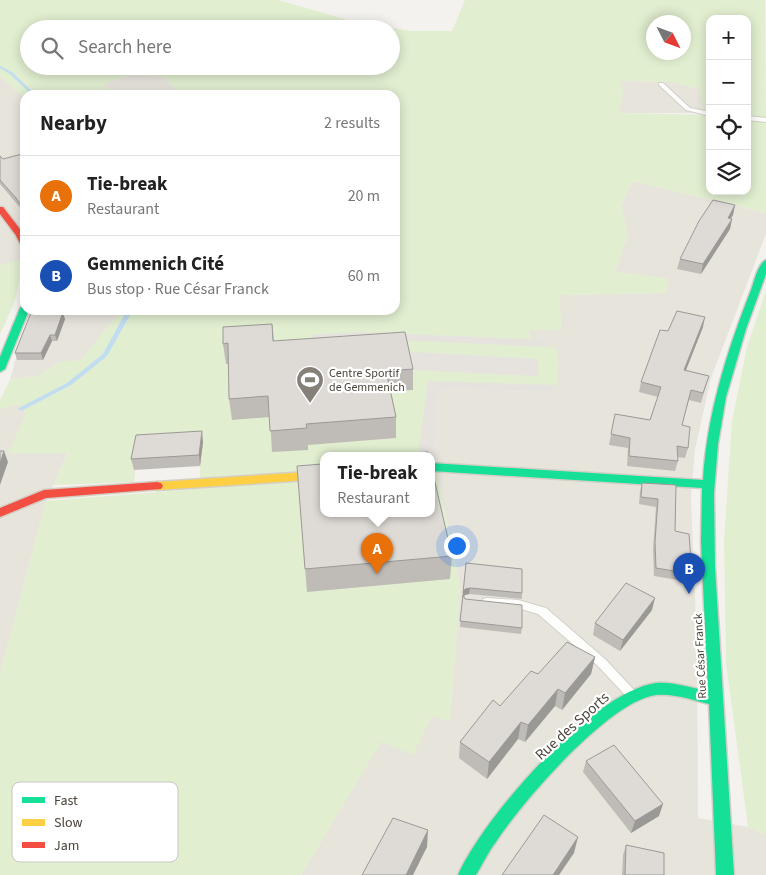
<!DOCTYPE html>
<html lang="en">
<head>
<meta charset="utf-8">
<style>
	body { margin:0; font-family:"Source Sans 3",sans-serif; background:#f6f6f6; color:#222 }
	.controls { position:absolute; right:15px; top:15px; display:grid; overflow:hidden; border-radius:10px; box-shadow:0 2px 12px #0003 }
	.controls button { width:45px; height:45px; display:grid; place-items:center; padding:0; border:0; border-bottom:1px solid #e0e0e0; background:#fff; color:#222; font:25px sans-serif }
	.compass { position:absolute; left:646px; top:15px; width:45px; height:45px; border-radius:50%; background:#fff; box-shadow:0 2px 12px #0003; rotate:132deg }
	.you { position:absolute; left:456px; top:545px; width:18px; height:18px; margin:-12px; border:4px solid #fff; border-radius:50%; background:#1a73e8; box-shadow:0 0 0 8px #1a73e833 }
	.badge { display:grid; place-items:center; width:32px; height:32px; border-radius:50%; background:#0f766e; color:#fff; font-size:16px; font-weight:700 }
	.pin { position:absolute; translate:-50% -41px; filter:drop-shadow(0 1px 2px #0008) }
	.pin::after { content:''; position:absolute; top:26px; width:18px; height:15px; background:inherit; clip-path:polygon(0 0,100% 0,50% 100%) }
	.popup { position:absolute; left:320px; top:452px; width:115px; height:65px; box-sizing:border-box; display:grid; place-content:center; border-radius:10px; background:#fff; filter:drop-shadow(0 1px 4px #0005); font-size:16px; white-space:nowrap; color:#767676 }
	.popup b { font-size:19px; color:#222 }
	.popup::after { content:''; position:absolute; left:50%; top:100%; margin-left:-10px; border:10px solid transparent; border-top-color:#fff }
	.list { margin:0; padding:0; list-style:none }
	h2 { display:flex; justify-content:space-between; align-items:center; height:65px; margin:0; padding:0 20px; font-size:21px }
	h2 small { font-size:16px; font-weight:400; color:#767676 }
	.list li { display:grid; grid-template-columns:32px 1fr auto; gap:15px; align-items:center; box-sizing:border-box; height:80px; padding:0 20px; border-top:1px solid #e0e0e0 }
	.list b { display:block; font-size:19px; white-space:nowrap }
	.list p { margin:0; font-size:16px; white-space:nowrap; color:#767676 }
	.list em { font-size:16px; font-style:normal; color:#767676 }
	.icon { flex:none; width:28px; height:28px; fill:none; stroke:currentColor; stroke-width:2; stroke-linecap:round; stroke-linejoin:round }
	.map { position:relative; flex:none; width:766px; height:875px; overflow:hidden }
	.search { position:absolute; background:#fff; box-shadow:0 2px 12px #0003; left:20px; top:20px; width:380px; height:55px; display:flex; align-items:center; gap:12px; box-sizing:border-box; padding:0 18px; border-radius:28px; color:#767676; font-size:19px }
	.panel { position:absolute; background:#fff; box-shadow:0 2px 12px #0003; left:20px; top:90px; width:380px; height:225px; border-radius:15px }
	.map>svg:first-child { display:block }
	.residential { fill:#e7e4dc }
	.green { fill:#e1eecf; fill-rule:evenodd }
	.parking { fill:#e6e3df }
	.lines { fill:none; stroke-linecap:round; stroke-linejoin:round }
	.stream { fill:#c0ddf1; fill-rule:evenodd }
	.lane-casing { stroke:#d2d0cb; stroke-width:2 }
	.fast-casing { stroke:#d3cfc5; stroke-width:3 }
	.slow-casing { stroke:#d3cfc5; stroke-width:3 }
	.jam-casing { stroke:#d3cfc5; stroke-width:3 }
	.lane { fill:#fdfdfc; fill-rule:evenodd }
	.fast { fill:#16e098; fill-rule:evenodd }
	.slow { fill:#ffcf43; fill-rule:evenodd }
	.jam { fill:#f24e42; fill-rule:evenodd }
	.wall { fill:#bfbcb8 }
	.shaded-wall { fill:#9b9996 }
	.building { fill:#dedbd6; stroke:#9b9996 }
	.labels { text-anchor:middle; stroke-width:4.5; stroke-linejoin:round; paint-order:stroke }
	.poi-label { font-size:12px; fill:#4b4439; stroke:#fff; text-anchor:start }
	.street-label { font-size:12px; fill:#4b4439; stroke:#fff }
	.near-street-label { font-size:15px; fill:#4b4439; stroke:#fff }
	.key { fill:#fff; stroke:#c9c7c4; stroke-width:1 }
	.key-label { font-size:14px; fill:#4b4439 }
</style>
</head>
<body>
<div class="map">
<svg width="766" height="875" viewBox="0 0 766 875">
	<rect width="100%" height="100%" fill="#f4f2ee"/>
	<g class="residential">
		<polygon points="134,74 163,77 182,95 116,95 102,84"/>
		<polygon points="0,76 25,98 25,260 0,265"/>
		<polygon points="619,81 673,82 701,89 702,111 692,113 618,113 623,94"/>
		<polygon points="633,181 766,213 766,234 711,378 695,449 691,498 697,647 698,818 748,827 766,834 766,875 301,875 381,741 432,715 450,721 460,586 436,470 438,390 556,392 548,340 531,339 528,329 561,330 559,295 665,293 668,279 615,272 628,234 621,206"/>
		<polygon points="35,310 122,310 81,360 60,362 37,376 10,380 20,344"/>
		<polygon points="19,404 26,413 68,452 46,501 0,674 0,409"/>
	</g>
	<g class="green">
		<path d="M 0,0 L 278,0 L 348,20 L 410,31 L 452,31 L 465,0 L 765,0 L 766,118 L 747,116 L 747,19 L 710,19 L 710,112 L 702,111 L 700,89 L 673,82 L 620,81 L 623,94 L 619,113 L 710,115 L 710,191 L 747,191 L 747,119 L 766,121 L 766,213 L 633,181 L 621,206 L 628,234 L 615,272 L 668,279 L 665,293 L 560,295 L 561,330 L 528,330 L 531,339 L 548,340 L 549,347 L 557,350 L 558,362 L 556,392 L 438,390 L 436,461 L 431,461 L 431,455 L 323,455 L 323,472 L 200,479 L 200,466 L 138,447 L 134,482 L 53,485 L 68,453 L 8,453 L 26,413 L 19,404 L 0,409 L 0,400 L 10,380 L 37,376 L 60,362 L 81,360 L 122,310 L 395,310 L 395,95 L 182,95 L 163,77 L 134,74 L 103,84 L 116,95 L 25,95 L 25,98 L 0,76 ZM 654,22 L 684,22 L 684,52 L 654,52 ZM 29,29 L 391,29 L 391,66 L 29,66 Z"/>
		<path d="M 19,261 C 22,290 12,309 0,334 L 0,265 Z"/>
		<polygon points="766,291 766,834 748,827 726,663 724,540 732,421 747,347"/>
		<polygon points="436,470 460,586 450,721 432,716 413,755 381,742 301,875 0,875 0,674 46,501 323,479 323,513 431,513 431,471"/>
	</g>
	<g class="parking">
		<polygon points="360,332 548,340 548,347 375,339 311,344 311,335"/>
		<polygon points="410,352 538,359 538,376 413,370"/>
		<polygon points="428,381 556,385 556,392 438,390 436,461 431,461 431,455 418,455"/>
	</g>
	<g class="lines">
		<g class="stream">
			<polygon points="0,66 12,72 36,95 32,95 10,74 0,68"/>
			<polygon points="127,310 133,310 107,356 71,385 23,410 19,410 18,409 19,408 67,383 103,354"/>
		</g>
		<defs>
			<g id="lane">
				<polygon points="659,83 663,83 690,108 710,112 710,116 686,110 659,85"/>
				<polygon points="747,116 766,118 766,122 747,120"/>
				<polygon points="487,598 518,600 546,608 605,659 634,690 636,693 634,696 630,698 626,696 597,665 538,614 518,608 483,605 482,602 483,599"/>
			</g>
			<g id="fast">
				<path d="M 766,260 L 766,274 L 746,329 L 726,397 L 718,444 L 714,493 L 715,567 L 734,875 L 716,875 L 709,704 C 693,700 673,693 656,695 C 609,701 522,802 496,842 C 488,852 483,864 476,875 L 458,875 C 483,818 592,692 656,683 C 672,681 692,688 708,691 L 701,542 L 702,488 L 431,471 L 431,463 L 703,480 C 707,414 727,351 751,290 C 754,282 758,263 766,260 Z"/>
				<polygon points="25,305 25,310 29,310 5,369 0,372 0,357 20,308"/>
			</g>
			<polygon id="slow" points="323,471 323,479 157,490 151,486 157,482"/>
			<g id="jam">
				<polygon points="0,207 3,207 23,233 25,248 22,247 15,234 0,214"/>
				<polygon points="157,482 161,483 163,486 161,489 46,498 0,517 0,508 44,490"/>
			</g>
		</defs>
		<use href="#lane" class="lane-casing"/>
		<use href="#fast" class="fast-casing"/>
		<use href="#slow" class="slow-casing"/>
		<use href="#jam" class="jam-casing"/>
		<use href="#lane" class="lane"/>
		<use href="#fast" class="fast"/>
		<use href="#slow" class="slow"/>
		<use href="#jam" class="jam"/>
	</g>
	<g class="wall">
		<polygon points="0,156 3,159 25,157 25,214 17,204 0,184"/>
		<polygon points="735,205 733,215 731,218 732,219 730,229 701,274 677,269 680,259"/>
		<polygon points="63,313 65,319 57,341 52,341 43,360 17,360 15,353"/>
		<polygon points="272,324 274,341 413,369 413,390 391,391 396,417 396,438 308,445 308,450 272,452 270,417 232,420 229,399 229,364 226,364 223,344"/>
		<polygon points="703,327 686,370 709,376 701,403 689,400 682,425 688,448 685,458 677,457 678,461 675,471 627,466 628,448 609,445 615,414 650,420 658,397 639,392 641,382 668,331"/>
		<polygon points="203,442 200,466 134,470 131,459"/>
		<polygon points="297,466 452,556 450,579 307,592"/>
		<polygon points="642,483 676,485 675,531 692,574 690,582 654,576 653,550 656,507 639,504 640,491"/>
		<polygon points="466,563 522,593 522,599 469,594 465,595 464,596 465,599 522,628 521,634 460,627"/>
		<polygon points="652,610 620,651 593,635 595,623"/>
		<polygon points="595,657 591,674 562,710 555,706 525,742 518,739 487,779 459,758 460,742 538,674"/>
		<polygon points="586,761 659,816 631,833 583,772"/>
		<polygon points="626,845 664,875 622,875 623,855"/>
	</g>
	<g class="shaded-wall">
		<polygon points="735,205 733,215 725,228 728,218"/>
		<polygon points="732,219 730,229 701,274 703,264"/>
		<polygon points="61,310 64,310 63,313 65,319 57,341 55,335"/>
		<polygon points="705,317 703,327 682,380 684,370"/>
		<polygon points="50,335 52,341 43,360 41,353"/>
		<polygon points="202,431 203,442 200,466 199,455"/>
		<polygon points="4,451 8,462 0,485 0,463"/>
		<polygon points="470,588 469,594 465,595 462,599 463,593 465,589"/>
		<polygon points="655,598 652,610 620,651 623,640"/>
		<polygon points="595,657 591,674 562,710 565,693"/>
		<polygon points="558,689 555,706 525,742 528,725"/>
		<polygon points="521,722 518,739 487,779 489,762"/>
		<polygon points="663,804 659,816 631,833 635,821"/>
		<polygon points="428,830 427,847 413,875 406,875"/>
		<polygon points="578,837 574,853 559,875 553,875"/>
	</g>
	<g class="building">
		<polygon points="22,154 25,157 25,210 16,198 0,180 0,156 3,159"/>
		<polygon points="713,200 735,205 728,218 732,219 703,264 680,259 699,221"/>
		<polygon points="32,310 61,310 60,312 63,312 55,335 50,335 41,353 15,353"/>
		<polygon points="677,311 705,317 684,370 709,376 703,393 691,390 682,425 690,427 688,448 677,446 678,461 629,456 630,438 611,434 615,414 650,420 661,387 641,382 660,330 668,331"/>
		<polygon points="272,324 273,341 405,332 413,369 386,371 396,417 306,424 307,428 270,431 268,396 229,399 228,343 223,344 223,327"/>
		<polygon points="202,431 199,455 131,459 136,435"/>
		<polygon points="0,451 4,451 0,463"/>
		<polygon points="428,452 429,455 384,455"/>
		<polygon points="323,461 323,513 431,513 431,465 452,556 305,569 297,466 322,464"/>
		<polygon points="642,483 676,485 675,531 689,534 692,574 656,568 655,542 658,499 641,497"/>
		<polygon points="466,563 522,569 522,593 470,588 465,589 463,593"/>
		<polygon points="626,583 655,598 623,640 595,623"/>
		<polygon points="463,595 465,599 522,605 522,628 460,621"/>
		<polygon points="567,642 595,657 565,693 558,689 528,725 521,722 489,762 460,742 493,700 500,706 531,671 538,674"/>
		<polygon points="614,745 663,804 635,821 586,761"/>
		<polygon points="544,815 578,837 553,875 502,875"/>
		<polygon points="393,818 428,830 406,875 362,875"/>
		<polygon points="626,845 664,853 664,875 625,875"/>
	</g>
	<defs>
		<symbol id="stadium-pin" viewBox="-11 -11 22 30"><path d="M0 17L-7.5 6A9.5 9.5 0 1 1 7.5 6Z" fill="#868178" stroke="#fff"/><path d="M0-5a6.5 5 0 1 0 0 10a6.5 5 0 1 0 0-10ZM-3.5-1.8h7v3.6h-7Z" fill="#fff"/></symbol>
	</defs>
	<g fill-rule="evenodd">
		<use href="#stadium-pin" x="294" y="364" width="32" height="43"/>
	</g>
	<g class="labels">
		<g class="poi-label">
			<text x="329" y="377">Centre Sportif<tspan x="329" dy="14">de Gemmenich</tspan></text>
		</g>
		<g class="street-label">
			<text transform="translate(700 656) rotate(-93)" y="4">Rue César Franck</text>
		</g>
		<g class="near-street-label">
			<text transform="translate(572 726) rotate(-42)" y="5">Rue des Sports</text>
		</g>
	</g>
	<rect x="12" y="782" width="166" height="80" rx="8" class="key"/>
	<rect x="22" y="797" width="23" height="6" fill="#16e098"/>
	<rect x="22" y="819" width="23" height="7" fill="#ffcf43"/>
	<rect x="22" y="842" width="23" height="6" fill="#f24e42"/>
	<g class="key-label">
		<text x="54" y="805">Fast</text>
		<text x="54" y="827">Slow</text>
		<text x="54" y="850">Jam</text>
	</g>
</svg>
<div class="controls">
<button>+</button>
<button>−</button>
<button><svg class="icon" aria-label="locate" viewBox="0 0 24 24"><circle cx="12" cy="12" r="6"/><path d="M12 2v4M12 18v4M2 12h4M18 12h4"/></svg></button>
<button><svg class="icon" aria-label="layers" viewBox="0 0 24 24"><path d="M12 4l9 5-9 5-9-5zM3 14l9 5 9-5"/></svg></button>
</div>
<svg class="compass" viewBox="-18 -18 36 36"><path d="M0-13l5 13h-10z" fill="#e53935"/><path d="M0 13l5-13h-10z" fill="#767676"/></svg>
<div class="you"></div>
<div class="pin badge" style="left:377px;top:574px;background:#e8710a">A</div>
<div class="popup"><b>Tie-break</b>Restaurant</div>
<div class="pin badge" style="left:689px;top:594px;background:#1a4fb4">B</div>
<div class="search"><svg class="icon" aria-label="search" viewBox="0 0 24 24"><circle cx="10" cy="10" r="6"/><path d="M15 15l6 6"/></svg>Search here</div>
<section class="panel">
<h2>Nearby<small>2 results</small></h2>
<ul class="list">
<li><span class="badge" style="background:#e8710a">A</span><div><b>Tie-break</b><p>Restaurant</p></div><em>20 m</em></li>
<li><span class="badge" style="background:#1a4fb4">B</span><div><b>Gemmenich Cité</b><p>Bus stop · Rue César Franck</p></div><em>60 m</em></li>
</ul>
</section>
</div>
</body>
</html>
